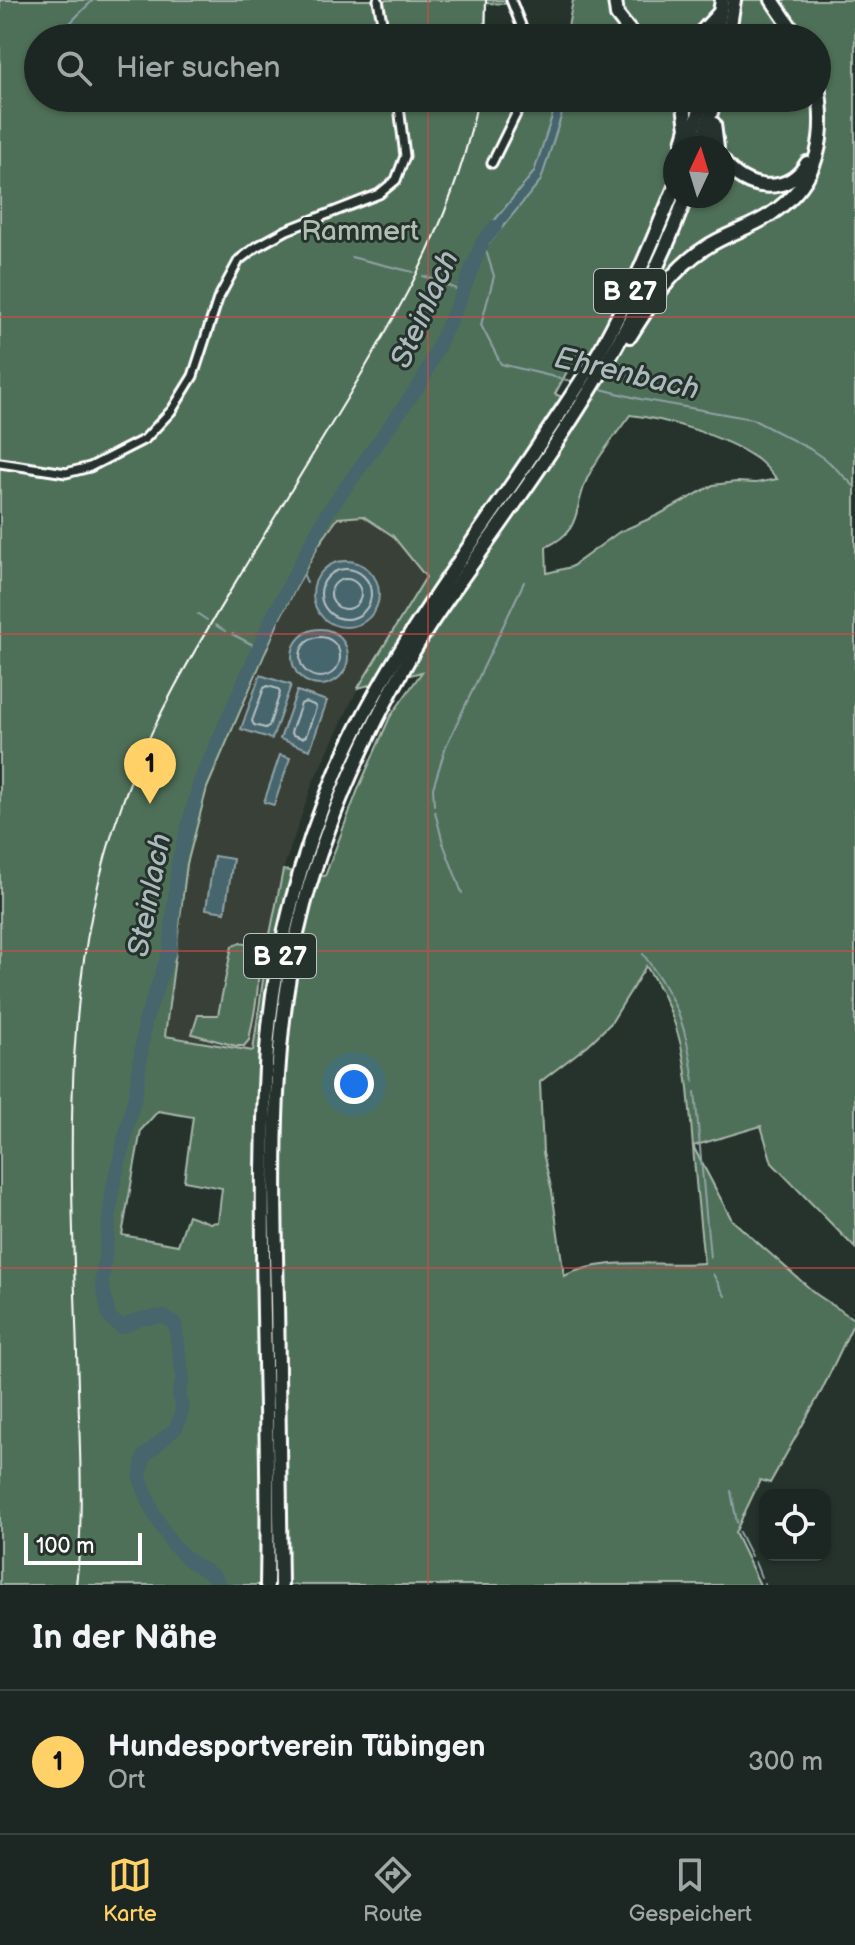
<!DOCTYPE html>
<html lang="de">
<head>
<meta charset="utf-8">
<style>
	body { margin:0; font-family:"Balsamiq Sans",sans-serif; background:#252e2a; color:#f1f3f6 }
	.controls { position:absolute; right:24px; bottom:24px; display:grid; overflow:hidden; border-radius:16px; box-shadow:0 2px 6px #0004 }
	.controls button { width:72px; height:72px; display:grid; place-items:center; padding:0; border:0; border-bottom:2px solid #3a4340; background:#1c2622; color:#f1f3f6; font:40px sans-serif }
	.compass { position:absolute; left:663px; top:136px; width:72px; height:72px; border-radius:50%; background:#1c2622; box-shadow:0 2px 6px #0004; rotate:4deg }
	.scale { position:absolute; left:24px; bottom:20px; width:118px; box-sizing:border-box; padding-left:8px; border:4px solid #fff; border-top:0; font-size:22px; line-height:28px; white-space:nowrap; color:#fff; -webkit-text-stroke:6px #26332d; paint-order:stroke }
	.you { position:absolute; left:354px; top:1084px; width:28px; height:28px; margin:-20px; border:6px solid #fff; border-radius:50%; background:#1a73e8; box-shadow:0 0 0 12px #1a73e833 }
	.badge { display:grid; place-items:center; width:52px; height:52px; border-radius:50%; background:#ffd166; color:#111; font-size:26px; font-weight:700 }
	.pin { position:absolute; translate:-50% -66px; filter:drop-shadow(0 2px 4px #0008) }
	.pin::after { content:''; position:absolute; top:42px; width:28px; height:24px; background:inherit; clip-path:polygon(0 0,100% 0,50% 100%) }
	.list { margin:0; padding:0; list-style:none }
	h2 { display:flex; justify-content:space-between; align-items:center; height:104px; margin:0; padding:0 32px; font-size:34px }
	h2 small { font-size:26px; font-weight:400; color:#a0a5a5 }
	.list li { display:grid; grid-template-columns:52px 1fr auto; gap:24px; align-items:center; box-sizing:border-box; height:144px; padding:0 32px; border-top:2px solid #3a4340 }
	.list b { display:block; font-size:30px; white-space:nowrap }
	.list p { margin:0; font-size:26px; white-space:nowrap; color:#a0a5a5 }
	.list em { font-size:26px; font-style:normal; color:#a0a5a5 }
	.icon { flex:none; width:44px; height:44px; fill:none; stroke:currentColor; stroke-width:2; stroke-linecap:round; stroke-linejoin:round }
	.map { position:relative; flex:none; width:855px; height:1585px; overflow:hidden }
	.search { position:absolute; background:#1c2622; box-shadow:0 2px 6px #0004; left:24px; right:24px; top:24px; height:88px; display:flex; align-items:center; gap:20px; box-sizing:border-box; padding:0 28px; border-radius:44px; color:#a0a5a5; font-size:30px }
	.sheet { height:248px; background:#1c2622 }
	nav { display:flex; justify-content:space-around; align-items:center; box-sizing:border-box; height:112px; border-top:2px solid #3a4340; background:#1c2622; font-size:22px; color:#a0a5a5 }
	nav a { display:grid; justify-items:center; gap:4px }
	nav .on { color:#ffd166 }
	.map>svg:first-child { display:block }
	.built { fill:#393f38 }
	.green { fill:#506f59; stroke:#a8b7ac; stroke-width:2; fill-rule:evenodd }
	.water { fill:#46656c; stroke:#90a3a7; stroke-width:2 }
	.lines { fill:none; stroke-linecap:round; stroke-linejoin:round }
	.shore { stroke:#b5c1c4; stroke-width:2 }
	.stream { stroke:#90a3a7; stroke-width:2 }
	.river { stroke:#46656c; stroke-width:14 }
	.minor-casing { stroke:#fff; stroke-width:13 }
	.trunk-casing { stroke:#fff; stroke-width:18 }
	.minor { stroke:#26332d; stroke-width:7 }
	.trunk { stroke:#26332d; stroke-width:12 }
	.rail { stroke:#fff; stroke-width:2 }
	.grid { fill:none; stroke:#dc4848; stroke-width:2; stroke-opacity:0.55 }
	.labels { text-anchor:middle; stroke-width:6; stroke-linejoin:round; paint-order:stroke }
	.shield { fill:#26332d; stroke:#bec2c0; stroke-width:2 }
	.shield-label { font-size:26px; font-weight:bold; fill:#fff }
	.park-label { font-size:28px; fill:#b0beb4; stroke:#26332d }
	.water-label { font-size:30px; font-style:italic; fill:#acbabd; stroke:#26332d }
</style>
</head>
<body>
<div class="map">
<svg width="855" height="1585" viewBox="0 0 855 1585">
	<rect width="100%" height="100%" fill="#26332d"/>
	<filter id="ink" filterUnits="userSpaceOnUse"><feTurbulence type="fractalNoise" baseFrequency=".0125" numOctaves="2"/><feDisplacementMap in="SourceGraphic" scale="16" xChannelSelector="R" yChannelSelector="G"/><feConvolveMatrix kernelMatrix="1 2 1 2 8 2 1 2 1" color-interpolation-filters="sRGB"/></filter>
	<g filter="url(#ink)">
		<polygon class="built" points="363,516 393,536 426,577 358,688 313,782 283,870 259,994 253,1051 164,1036 187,864 207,788 280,618 318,546 338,518"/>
		<g class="green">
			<path d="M 0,0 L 511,0 L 511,4 L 486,3 L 485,38 L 38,38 L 38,98 L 817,98 L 817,38 L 566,38 L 573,0 L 855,0 L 855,1248 L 772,1163 L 761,1126 L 693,1146 L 732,1220 L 816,1294 L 855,1320 L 822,1390 L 770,1483 L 760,1480 L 735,1533 L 760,1585 L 0,1585 ZM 675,148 L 723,148 L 723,196 L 675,196 ZM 569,368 L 602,380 L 582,406 L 555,394 ZM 630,415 C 667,419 723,436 754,457 C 763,462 770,472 777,479 L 756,483 L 736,482 L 713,485 L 658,515 L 619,532 L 571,567 L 547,573 L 546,547 C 583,530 573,510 587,479 C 597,457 616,435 630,415 ZM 363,516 L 393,536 L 426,577 L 358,688 L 422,672 L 390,717 L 359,787 L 325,876 L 283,870 L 268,944 L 253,1051 L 165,1036 L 187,864 L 207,788 L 280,618 L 318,546 L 338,518 ZM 646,966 C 687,1027 687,1077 693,1147 C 696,1185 700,1224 704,1263 C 659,1267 605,1255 564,1276 L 552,1191 L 543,1153 L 540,1082 L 588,1045 L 611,1023 ZM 158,1111 L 193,1117 L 184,1181 L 222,1188 L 218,1222 L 210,1223 L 188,1215 L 178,1245 L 122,1235 L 141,1130 Z"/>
			<path d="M 240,943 L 250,945 C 266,970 254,1012 249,1040 L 244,1046 L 236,1046 L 192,1034 L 198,1015 L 218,1015 L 232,946 Z"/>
		</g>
		<g class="water">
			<polygon points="558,98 567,98 541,180 488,245 481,237 534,172"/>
			<circle cx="346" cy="594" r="33"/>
			<circle cx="320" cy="657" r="28"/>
			<polygon points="260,675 291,685 272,739 241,729"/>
			<polygon points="297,691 327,701 310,750 280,739"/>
			<polygon points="280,755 290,758 274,805 264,802"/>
			<polygon points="214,856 233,859 225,912 206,909"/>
		</g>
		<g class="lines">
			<g class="shore">
				<circle cx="346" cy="594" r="25"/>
				<circle cx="346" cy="594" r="15"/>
				<circle cx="320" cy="657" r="20"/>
				<polygon points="268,686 278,689 280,693 269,726 265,728 254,725 252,721 264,688"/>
				<polygon points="305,702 314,705 316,708 306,736 302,738 293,735 291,732 301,704"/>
			</g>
			<g class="stream">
				<polyline points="55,38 93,0"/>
				<polyline points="37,57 38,56"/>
				<polyline points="483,241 494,276 481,325 501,364 575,382"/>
				<polyline points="351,257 413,272"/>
				<polyline points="423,276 439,281"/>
				<polyline points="447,285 463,292"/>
				<polyline points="597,388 640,399 752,419 810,449 829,462 855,487"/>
				<polyline points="300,565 307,583"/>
				<polyline points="198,614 207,620"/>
				<polyline points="215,625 225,631"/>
				<polyline points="232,634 259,648"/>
				<polyline points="434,805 433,788 446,746 524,582"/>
				<polyline points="435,812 443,843 462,893"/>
				<path d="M 643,954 C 676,999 687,1026 694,1082"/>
				<polyline points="695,1092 710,1258"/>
				<polyline points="713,1274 725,1296"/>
				<polyline points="731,1491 737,1523"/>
				<polyline points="739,1532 751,1556"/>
				<polyline points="755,1562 761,1577"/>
				<polyline points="764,1583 764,1585"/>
			</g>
			<polyline class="river" points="219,1585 214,1576 191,1562 172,1544 153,1512 140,1478 144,1456 176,1428 182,1411 179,1393 183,1379 175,1324 163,1316 140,1319 121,1327 109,1317 102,1282 113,1187 136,1092 145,1022 170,949 178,863 200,782 271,620 327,513 422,381 457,306 483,241 495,227"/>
			<defs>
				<g id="minor">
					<polyline points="378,0 385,38"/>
					<polyline points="511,0 526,38"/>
					<polyline points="492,163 524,98"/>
					<polyline points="0,463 66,473 90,467 145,439 172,410 193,376 218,299 239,260 256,247 287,230 379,194 396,180 405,156 398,98"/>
				</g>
				<g id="trunk">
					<polyline points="615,0 617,15 635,38"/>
					<polyline points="772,0 798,38"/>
					<polyline points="696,38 720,12"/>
					<polyline points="716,38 722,0"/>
					<polyline points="728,38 734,0"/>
					<polyline points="683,98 687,128 683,142"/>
					<polyline points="714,124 717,148"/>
					<polyline points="689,148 703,98"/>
					<polyline points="701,148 715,98"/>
					<path d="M 723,161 C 744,190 787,197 807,163"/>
					<path d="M 630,336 C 650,304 672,269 705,248 C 725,234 751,228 771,214 C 822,179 827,135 817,79"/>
					<path d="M 267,1585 C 270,1447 261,1309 263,1170 C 264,1123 264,1075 269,1027 C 278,940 302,853 336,773 C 389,650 473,545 546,434 C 565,405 586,376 603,345 C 631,294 653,240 675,187"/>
					<path d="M 281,1585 C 280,1490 279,1395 277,1300 C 274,1169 270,1034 304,905 C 327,820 363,741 406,664 C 436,610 476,560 511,509 C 580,411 645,310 686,196"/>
				</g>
			</defs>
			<use href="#minor" class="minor-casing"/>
			<use href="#trunk" class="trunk-casing"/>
			<use href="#minor" class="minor"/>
			<use href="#trunk" class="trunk"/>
			<g class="rail">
				<polyline points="485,38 486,0"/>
				<path d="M 76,1585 C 84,1519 80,1453 78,1387 C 73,1191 54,992 122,804 C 153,716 202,638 250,558 C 283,504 316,449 349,395 C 407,298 457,210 478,98"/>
			</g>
		</g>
	</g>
	<path class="grid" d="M 428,0 L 428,38M 428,98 L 428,1585M 0,317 L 855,317M 0,634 L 855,634M 0,951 L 855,951M 0,1268 L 855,1268"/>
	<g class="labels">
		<g class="shield">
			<rect x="594" y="269" width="72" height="44" rx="6"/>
			<rect x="244" y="934" width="72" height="44" rx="6"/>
		</g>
		<g class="shield-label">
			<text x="630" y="300">B 27</text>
			<text x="280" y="965">B 27</text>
		</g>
		<g class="park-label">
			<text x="360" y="240">Rammert</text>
		</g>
		<g class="water-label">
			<text transform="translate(424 309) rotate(-66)" y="10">Steinlach</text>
			<text transform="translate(627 373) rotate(13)" y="10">Ehrenbach</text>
			<text transform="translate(149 895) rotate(-79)" y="10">Steinlach</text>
		</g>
	</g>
</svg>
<div class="controls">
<button><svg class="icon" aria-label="locate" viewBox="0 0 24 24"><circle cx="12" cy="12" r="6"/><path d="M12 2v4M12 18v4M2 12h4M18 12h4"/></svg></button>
</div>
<svg class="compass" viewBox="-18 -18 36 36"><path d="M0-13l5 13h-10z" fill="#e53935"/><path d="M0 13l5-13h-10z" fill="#a0a5a5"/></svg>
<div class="scale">100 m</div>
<div class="you"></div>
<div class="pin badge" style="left:150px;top:804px">1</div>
<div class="search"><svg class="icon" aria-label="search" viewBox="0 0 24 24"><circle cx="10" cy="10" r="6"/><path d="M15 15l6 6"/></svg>Hier suchen</div>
</div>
<section class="sheet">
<h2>In der Nähe<small></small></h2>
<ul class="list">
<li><span class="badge">1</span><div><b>Hundesportverein Tübingen</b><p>Ort</p></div><em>300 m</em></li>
</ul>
</section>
<nav>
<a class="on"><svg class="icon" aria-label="map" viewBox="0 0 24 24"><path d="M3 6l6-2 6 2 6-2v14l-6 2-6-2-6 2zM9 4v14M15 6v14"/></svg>Karte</a>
<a><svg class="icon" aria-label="directions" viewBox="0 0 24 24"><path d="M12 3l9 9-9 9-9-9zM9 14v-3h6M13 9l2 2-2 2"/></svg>Route</a>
<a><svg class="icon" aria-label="saved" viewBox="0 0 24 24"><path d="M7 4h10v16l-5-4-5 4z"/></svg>Gespeichert</a>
</nav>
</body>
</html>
